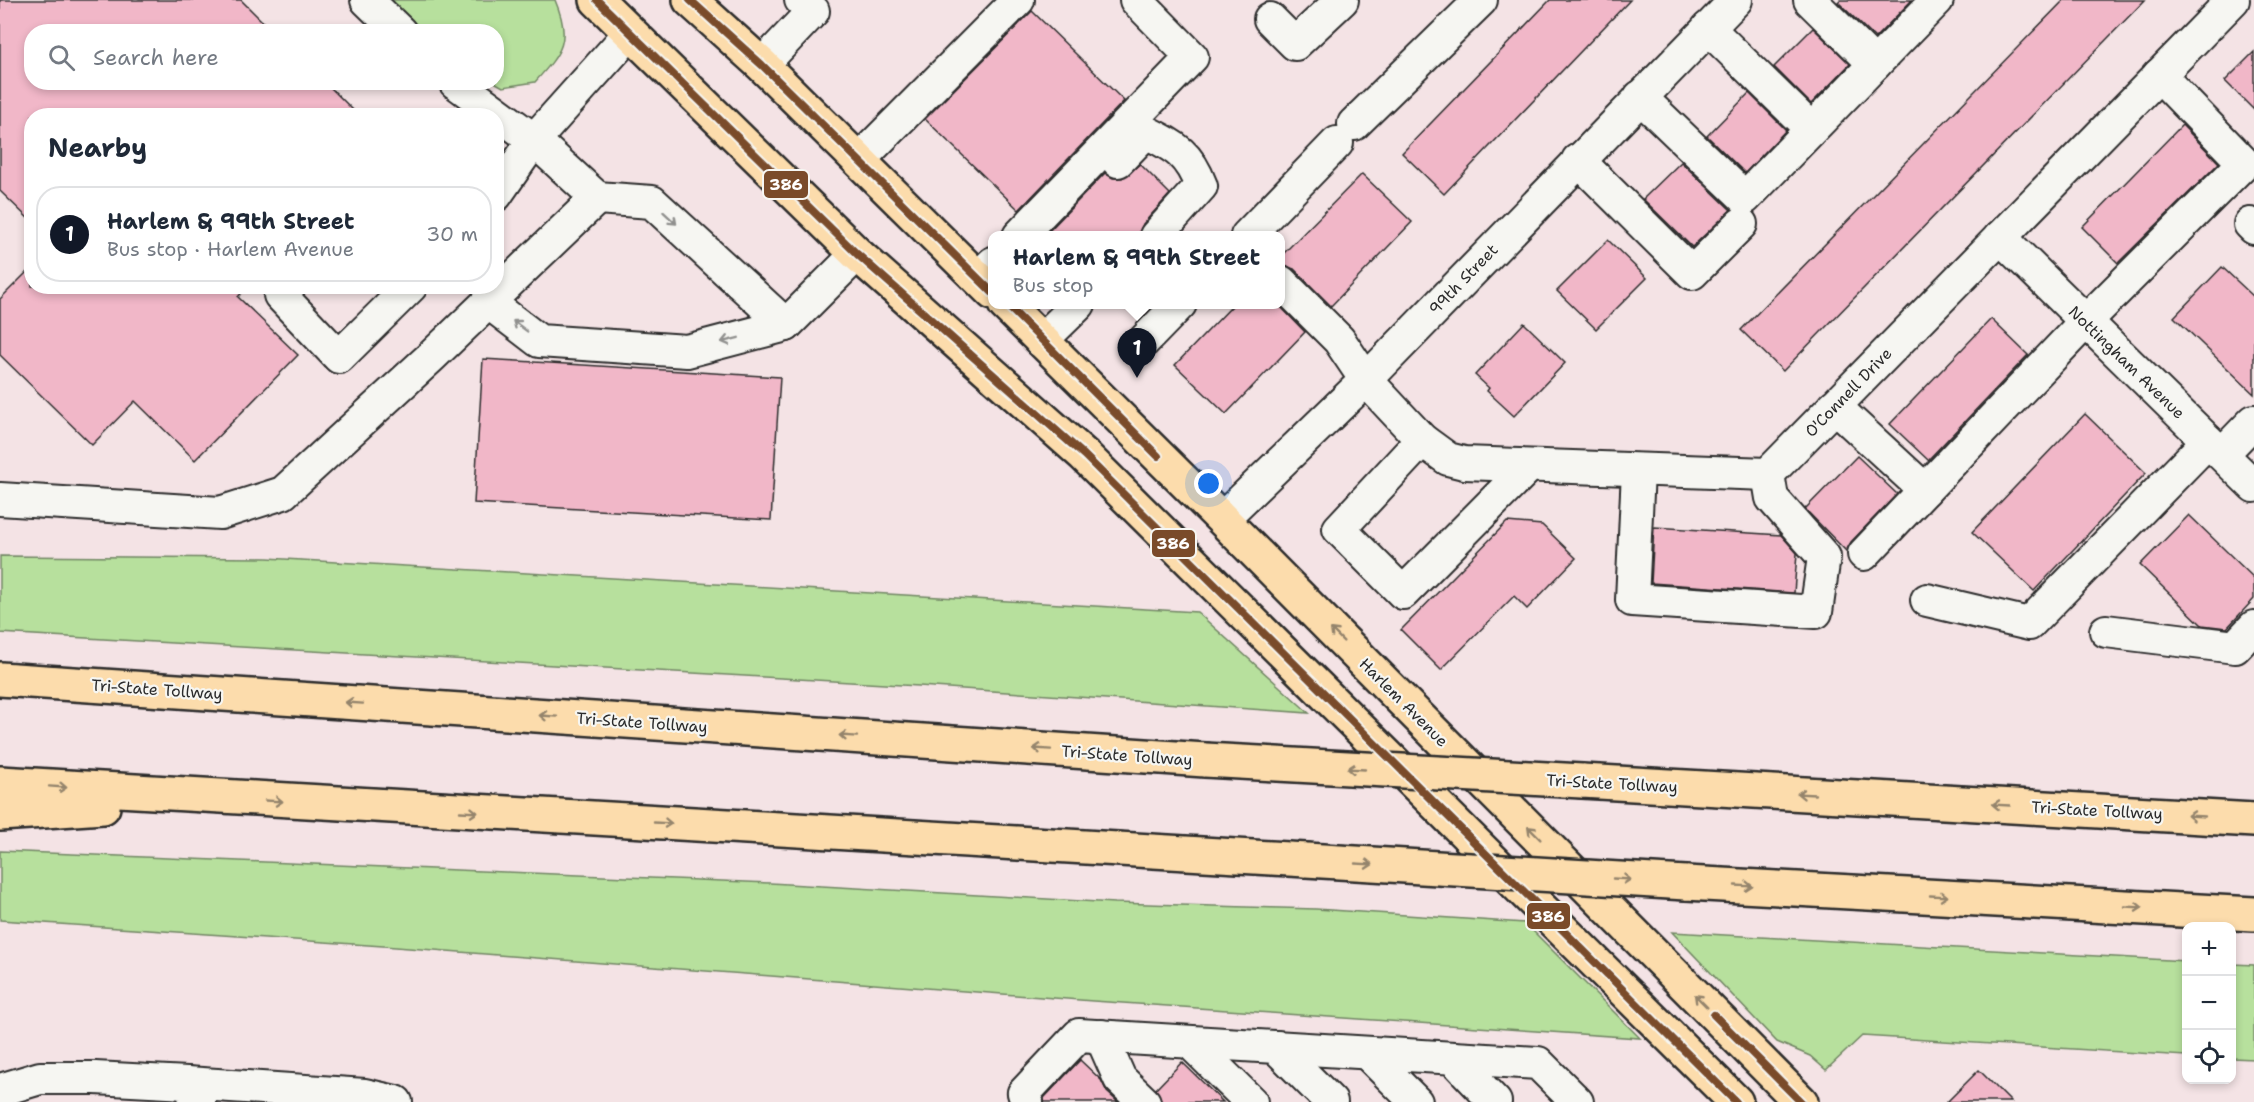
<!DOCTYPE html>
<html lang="en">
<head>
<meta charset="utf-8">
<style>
	body { margin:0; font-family:"Shantell Sans",sans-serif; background:#f6f6f7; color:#1f2937 }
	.controls { position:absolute; right:18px; bottom:18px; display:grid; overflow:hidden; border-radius:12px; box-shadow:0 3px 9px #0003 }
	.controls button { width:54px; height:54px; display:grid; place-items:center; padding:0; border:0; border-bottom:2px solid #e0e1e3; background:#fff; color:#1f2937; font:30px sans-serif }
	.you { position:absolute; left:1209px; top:484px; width:21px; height:21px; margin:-15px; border:4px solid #fff; border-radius:50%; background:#1a73e8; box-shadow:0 0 0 9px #1a73e833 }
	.badge { display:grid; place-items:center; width:39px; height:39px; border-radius:50%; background:#111827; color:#fff; font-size:20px; font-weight:700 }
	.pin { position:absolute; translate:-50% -50px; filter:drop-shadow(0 2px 3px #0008) }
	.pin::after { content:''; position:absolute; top:32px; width:21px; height:18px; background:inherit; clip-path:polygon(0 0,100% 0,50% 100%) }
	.popup { position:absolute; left:988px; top:231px; width:297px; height:78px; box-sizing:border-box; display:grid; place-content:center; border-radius:12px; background:#fff; filter:drop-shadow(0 2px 4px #0005); font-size:20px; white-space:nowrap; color:#747a83 }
	.popup b { font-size:22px; color:#1f2937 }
	.popup::after { content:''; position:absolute; left:50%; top:100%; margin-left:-12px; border:12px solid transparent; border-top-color:#fff }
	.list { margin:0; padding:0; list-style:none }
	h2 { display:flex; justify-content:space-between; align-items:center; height:78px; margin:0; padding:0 24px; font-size:26px }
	h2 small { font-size:20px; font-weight:400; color:#747a83 }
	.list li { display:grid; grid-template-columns:39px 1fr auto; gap:18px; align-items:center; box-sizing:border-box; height:96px; margin:0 12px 12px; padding:0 12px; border:2px solid #e0e1e3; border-radius:24px }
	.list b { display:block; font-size:22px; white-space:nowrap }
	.list p { margin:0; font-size:20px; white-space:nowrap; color:#747a83 }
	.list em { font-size:20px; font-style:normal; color:#747a83 }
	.icon { flex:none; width:33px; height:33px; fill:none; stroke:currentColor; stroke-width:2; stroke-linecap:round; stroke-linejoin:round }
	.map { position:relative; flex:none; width:2254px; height:1102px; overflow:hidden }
	.search { position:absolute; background:#fff; box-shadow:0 3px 9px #0003; left:24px; top:24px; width:480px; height:66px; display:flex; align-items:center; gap:15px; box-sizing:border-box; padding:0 21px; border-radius:24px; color:#747a83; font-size:22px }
	.panel { position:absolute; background:#fff; box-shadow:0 3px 9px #0003; left:24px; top:108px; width:480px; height:186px; border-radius:24px }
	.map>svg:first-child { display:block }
	.green { fill:#b7e09d; stroke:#718664; stroke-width:1.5 }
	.building { fill:#f1b7c8; stroke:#2b2b2b; stroke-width:1.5 }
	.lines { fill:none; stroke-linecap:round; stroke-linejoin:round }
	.minor-casing { stroke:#2b2b2b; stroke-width:36 }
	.major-casing { stroke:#2b2b2b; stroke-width:38 }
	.highway-casing { stroke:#2b2b2b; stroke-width:38 }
	.minor { stroke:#f6f6f2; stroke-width:32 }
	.major { stroke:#fcdcac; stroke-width:33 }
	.highway { stroke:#fcdcac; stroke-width:33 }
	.highway-bridge-casing { stroke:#2b2b2b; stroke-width:38; stroke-linecap:butt }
	.highway-bridge { stroke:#fcdcac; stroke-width:33 }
	.bus-1-casing { stroke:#f6f6f2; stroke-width:12 }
	.bus-1 { stroke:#7a4b2a; stroke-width:8 }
	.oneway { stroke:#90908e }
	.oneway2 { stroke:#94846c }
	.labels { text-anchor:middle; stroke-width:4.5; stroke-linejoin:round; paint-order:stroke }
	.street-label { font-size:16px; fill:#2b2b2b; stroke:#f6f6f2 }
	.line-badge { stroke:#f6f6f2; stroke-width:2 }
	.badge-label { font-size:16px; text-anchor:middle; font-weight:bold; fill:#fff }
</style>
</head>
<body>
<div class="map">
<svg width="2254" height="1102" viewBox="0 0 2254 1102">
	<rect width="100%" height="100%" fill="#f4e3e5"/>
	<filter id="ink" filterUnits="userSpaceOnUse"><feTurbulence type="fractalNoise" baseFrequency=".0167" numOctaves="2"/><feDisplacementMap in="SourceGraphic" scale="12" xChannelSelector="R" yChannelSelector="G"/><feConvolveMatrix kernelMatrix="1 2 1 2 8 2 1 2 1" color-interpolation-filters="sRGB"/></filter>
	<g filter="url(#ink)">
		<g class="green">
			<path d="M 388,0 L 555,0 C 572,40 562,52 535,82 L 503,87 L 496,83 L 496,32 L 424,31 Z"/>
			<polygon points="0,556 267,558 1197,612 1309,713 919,686 0,633"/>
			<polygon points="0,851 770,883 1115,903 1316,909 1525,923 1640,1038 1093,1001 383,946 0,920"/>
			<polygon points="1672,932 2186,961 2186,1056 1862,1036 1826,1070 1810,1056 1777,1042"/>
			<polygon points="2232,964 2254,965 2254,1059 2232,1058"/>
		</g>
		<g class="building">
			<polygon points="0,0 241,0 273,32 32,32 32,82 325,82 359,116 32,116 32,222 0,191"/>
			<polygon points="1550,0 1630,0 1444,194 1402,153"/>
			<polygon points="1840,0 1912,0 1875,38 1838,2"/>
			<polygon points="2064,0 2145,0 1783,371 1741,330"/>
			<polygon points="1032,11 1124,101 1019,210 925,119"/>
			<polygon points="1813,28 1850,64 1811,104 1774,67"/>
			<polygon points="2254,52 2254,110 2225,81"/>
			<polygon points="1749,93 1786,130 1745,173 1707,136"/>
			<polygon points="2182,125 2219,163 2118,263 2082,227"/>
			<polygon points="1681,162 1731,210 1692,247 1643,199"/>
			<polygon points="1140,164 1170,194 1143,224 1138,236 1045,235 1105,173 1113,178 1122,178"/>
			<polygon points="1362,174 1412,222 1331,306 1294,269 1281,265 1281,256"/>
			<polygon points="1608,240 1647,278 1596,329 1557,291"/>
			<polygon points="32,267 32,286 248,286 238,297 298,355 195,460 135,401 92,445 0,355 0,299"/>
			<polygon points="2222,267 2254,297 2254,394 2174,317"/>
			<polygon points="1234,304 1278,304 1305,332 1226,414 1175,365"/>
			<polygon points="1991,319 2028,355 1928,460 1890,424"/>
			<polygon points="1524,323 1565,363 1514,416 1487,391 1489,388 1475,375"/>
			<polygon points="483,359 780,377 771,520 474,503"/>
			<polygon points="2085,414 2146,473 2034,591 1972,532"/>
			<polygon points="1857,456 1897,494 1851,542 1846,551 1805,509"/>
			<polygon points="2189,515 2254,578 2254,599 2227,628 2202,625 2140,565"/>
			<polygon points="1507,522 1542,525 1576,558 1527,609 1514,596 1441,670 1401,630"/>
			<polygon points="1654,527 1781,535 1797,553 1794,593 1651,583"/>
			<polygon points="1080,1060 1101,1080 1107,1092 1118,1102 1044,1102 1044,1098"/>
			<polygon points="1182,1062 1223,1102 1161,1102 1156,1089"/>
			<polygon points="1979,1070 2011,1102 1947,1102"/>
		</g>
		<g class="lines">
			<defs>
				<g id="minor">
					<polyline points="367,0 400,32"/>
					<polyline points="1810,0 1875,64"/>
					<polyline points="1270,19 1295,44 1342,0"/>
					<polyline points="1708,28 1811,129"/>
					<polyline points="762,65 813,11 801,0"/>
					<polyline points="455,82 534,140 630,33"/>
					<polyline points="1640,97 1745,198 1937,0"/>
					<polyline points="1354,124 1481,0"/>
					<polyline points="859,160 1018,0"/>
					<polyline points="1578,160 1692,273 1741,224"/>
					<path d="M 1118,161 L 1146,132 C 1176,147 1189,154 1201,186 L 1156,236"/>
					<polyline points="597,198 652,202 786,325"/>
					<polyline points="2250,224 2254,228"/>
					<polyline points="1019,236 1192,57 1136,0"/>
					<polyline points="1247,236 1337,143"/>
					<polyline points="2000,237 2254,486"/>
					<polyline points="978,278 993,263"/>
					<polyline points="1281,282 1339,340 1366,380 1422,440 1448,459 1464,463 1768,474 2233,0"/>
					<polyline points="289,286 280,295 339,357 411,286"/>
					<polyline points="488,302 539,341 687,351 786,325 857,254"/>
					<polyline points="1041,341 1079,304"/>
					<polyline points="1140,345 1180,304"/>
					<polyline points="1834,406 1925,490 2085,322 2244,163 2159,75"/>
					<polyline points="1422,440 1339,529 1403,593 1529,466"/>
					<polyline points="2222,454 2254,421"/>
					<polyline points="1638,471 1632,600 1816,612 1824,557 1772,498 1768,474"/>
					<polyline points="0,499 220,513 283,493 432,356 597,198 534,140 496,195"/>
					<polyline points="1222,519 1366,380 1736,0"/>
					<polyline points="1864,554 1925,490"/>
					<polyline points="1927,600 2029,624 2208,441"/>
					<polyline points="2106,631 2235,647 2254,627"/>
					<polyline points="1101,1036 1120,1079 1144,1102"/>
					<polyline points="1190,1042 1251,1102"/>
					<polyline points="1276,1047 1331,1102"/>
					<polyline points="1367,1053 1416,1102"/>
					<polyline points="1453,1058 1495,1102"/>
					<polyline points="187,1083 365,1095 396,1102"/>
					<polyline points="0,1090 40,1078 95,1078 187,1083 199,1102"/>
					<polyline points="1027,1102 1024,1093 1079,1035 1538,1063 1577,1102"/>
				</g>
				<g id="major">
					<polyline points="597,0 857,254 1084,455 1736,1102"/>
					<polyline points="690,0 762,65 993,293"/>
					<polyline points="1005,304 1222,519 1801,1102"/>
				</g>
				<g id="highway">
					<polyline points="0,679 1205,760"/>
					<polyline points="1582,781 2254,820"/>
					<polyline points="0,783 1306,860"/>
					<polyline points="0,814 103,807"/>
					<polyline points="1686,883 2254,914"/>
				</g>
			</defs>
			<use href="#minor" class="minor-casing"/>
			<use href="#major" class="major-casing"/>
			<use href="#highway" class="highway-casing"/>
			<use href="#minor" class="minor"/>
			<use href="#major" class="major"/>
			<use href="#highway" class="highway"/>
			<defs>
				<g id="highway-bridge">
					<polyline points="1205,760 1582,781"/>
					<polyline points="1306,860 1686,883"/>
				</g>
			</defs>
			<use href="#highway-bridge" class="highway-bridge-casing"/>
			<use href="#highway-bridge" class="highway-bridge"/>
			<defs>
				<g id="bus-1">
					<polyline points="597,0 857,254 1084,455 1736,1102"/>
					<polyline points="690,0 762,65 993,293"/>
					<polyline points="1006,304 1158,456"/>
					<polyline points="1714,1015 1801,1102"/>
				</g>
			</defs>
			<use href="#bus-1" class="bus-1-casing"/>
			<use href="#bus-1" class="bus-1"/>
		</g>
		<defs><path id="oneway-shaft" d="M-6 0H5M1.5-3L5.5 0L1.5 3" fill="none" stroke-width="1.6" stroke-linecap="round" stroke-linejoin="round" transform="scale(1.5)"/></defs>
		<g class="oneway">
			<use href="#oneway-shaft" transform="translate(670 218) rotate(43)"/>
			<use href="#oneway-shaft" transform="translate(520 326) rotate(-143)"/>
			<use href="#oneway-shaft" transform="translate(730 340) rotate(166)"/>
		</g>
		<g class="oneway2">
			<use href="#oneway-shaft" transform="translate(1337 635) rotate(-135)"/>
			<use href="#oneway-shaft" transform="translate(354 703) rotate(-176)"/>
			<use href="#oneway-shaft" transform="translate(548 716) rotate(-176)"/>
			<use href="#oneway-shaft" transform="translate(848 736) rotate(-176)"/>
			<use href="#oneway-shaft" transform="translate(1042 749) rotate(-176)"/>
			<use href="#oneway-shaft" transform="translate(1356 769) rotate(-177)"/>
			<use href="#oneway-shaft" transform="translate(58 787) rotate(4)"/>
			<use href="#oneway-shaft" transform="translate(1806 794) rotate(-177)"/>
			<use href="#oneway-shaft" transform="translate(274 801) rotate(3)"/>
			<use href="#oneway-shaft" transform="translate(2001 805) rotate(-177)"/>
			<use href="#oneway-shaft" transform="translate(469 812) rotate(3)"/>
			<use href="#oneway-shaft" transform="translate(2196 816) rotate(-177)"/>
			<use href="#oneway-shaft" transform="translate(663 823) rotate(3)"/>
			<use href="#oneway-shaft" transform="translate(1534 833) rotate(-135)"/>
			<use href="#oneway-shaft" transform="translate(1364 864) rotate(3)"/>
			<use href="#oneway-shaft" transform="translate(1622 879) rotate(3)"/>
			<use href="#oneway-shaft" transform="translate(1744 886) rotate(3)"/>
			<use href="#oneway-shaft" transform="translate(1939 896) rotate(3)"/>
			<use href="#oneway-shaft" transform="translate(2134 907) rotate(3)"/>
			<use href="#oneway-shaft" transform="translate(1701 1001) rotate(-135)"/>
		</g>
	</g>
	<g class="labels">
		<g class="street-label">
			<text transform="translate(1463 279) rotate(-46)" y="6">99th Street</text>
			<text transform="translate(2127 362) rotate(44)" y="6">Nottingham Avenue</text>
			<text transform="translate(1848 392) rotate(-46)" y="6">O'Connell Drive</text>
			<text transform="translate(157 689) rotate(4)" y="6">Tri-State Tollway</text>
			<text transform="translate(1404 702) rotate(45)" y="6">Harlem Avenue</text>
			<text transform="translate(642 722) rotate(4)" y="6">Tri-State Tollway</text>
			<text transform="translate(1127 755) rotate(4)" y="6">Tri-State Tollway</text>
			<text transform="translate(1612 783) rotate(3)" y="6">Tri-State Tollway</text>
			<text transform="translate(2097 810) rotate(3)" y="6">Tri-State Tollway</text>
		</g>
	</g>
	<g class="line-badge">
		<rect x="763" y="170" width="46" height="29" rx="6" fill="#7a4b2a"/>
		<rect x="1151" y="529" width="45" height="29" rx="6" fill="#7a4b2a"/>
		<rect x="1526" y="902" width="45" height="28" rx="6" fill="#7a4b2a"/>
	</g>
	<g class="badge-label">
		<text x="786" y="190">386</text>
		<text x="1173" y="549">386</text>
		<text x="1548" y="922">386</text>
	</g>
</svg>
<div class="controls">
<button>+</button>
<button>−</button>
<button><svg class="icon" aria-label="locate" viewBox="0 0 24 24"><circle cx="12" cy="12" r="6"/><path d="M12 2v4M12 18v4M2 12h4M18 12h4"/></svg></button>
</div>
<div class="you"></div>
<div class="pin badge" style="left:1137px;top:378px">1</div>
<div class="popup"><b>Harlem &amp; 99th Street</b>Bus stop</div>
<div class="search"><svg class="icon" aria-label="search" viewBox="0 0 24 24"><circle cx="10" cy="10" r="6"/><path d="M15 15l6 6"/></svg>Search here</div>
<section class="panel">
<h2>Nearby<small></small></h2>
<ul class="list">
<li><span class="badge">1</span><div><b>Harlem &amp; 99th Street</b><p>Bus stop · Harlem Avenue</p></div><em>30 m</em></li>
</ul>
</section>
</div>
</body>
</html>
